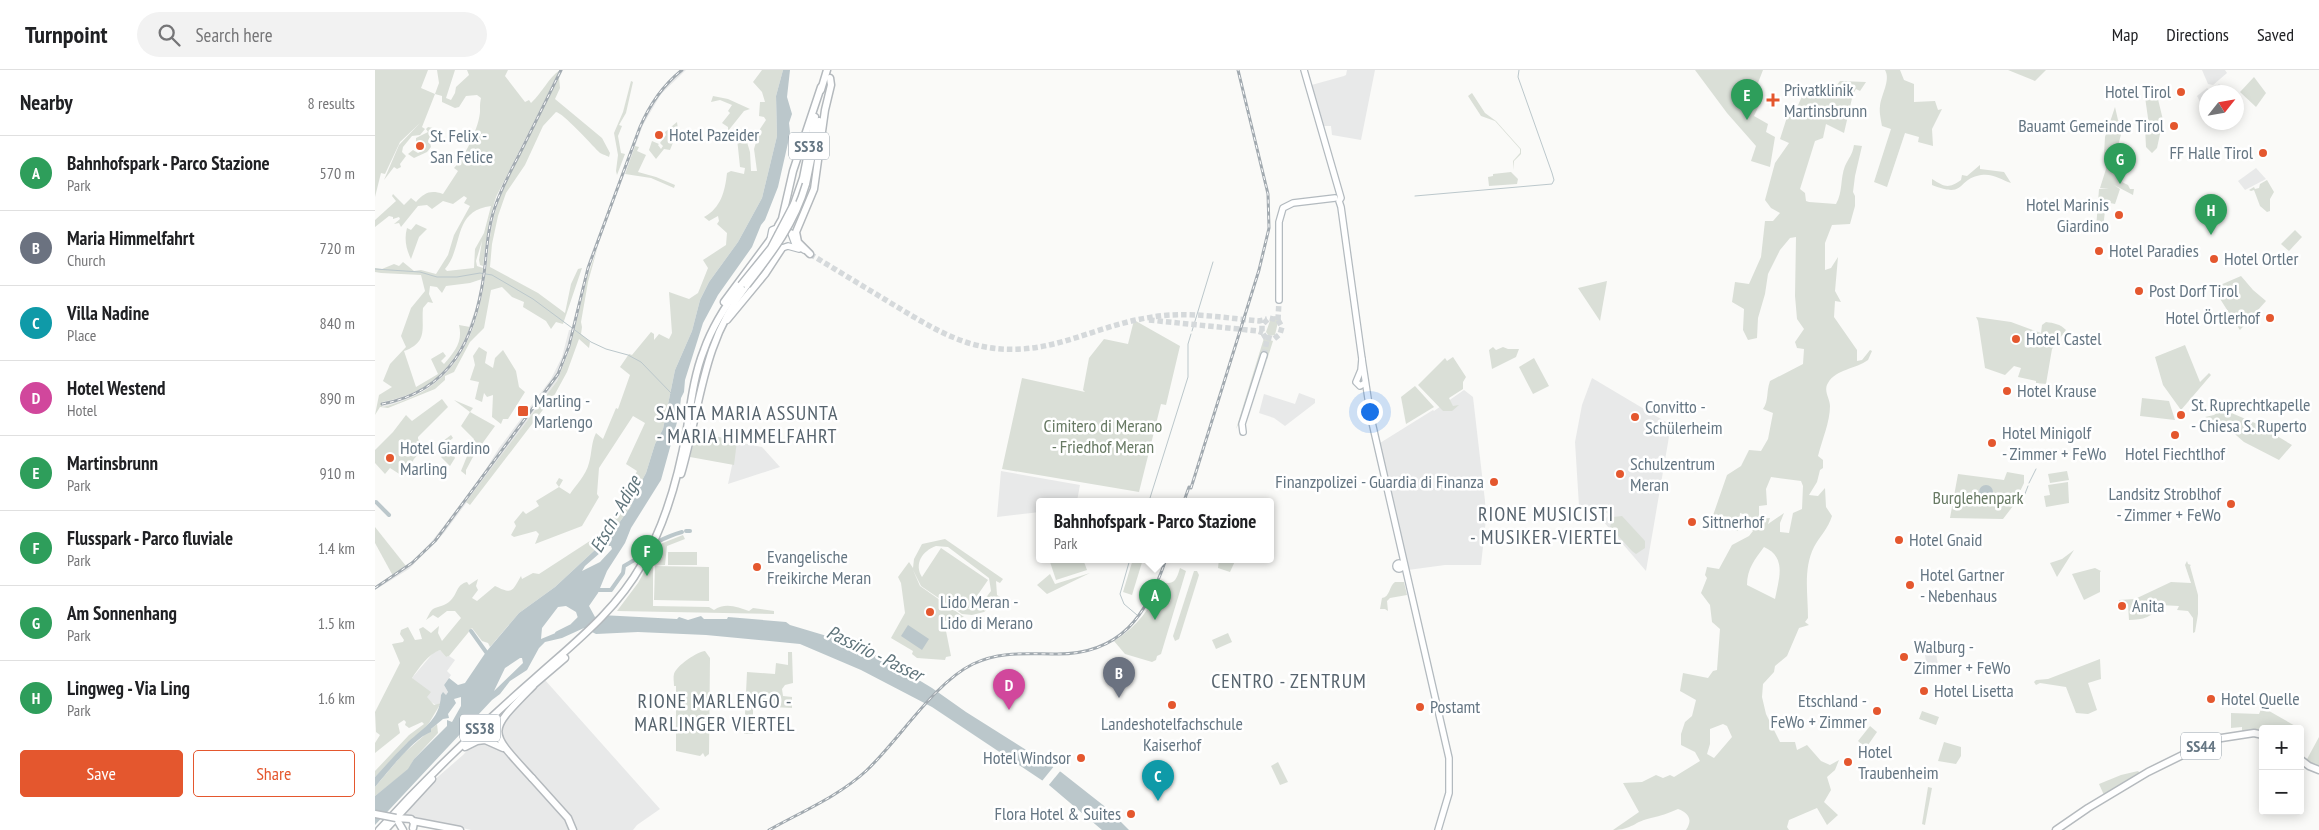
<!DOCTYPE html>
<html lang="en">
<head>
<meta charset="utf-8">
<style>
	body { margin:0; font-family:"PT Sans Narrow",sans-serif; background:#f2f2f2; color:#202124 }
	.controls { position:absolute; right:15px; bottom:15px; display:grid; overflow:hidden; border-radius:5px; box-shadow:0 2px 12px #0003 }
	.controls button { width:45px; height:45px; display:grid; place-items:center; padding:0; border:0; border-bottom:1px solid #e0e0e0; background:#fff; color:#202124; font:25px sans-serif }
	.compass { position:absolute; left:1824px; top:15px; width:45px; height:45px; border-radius:50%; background:#fff; box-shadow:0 2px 12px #0003; rotate:59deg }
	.you { position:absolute; left:994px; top:341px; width:18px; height:18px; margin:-12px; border:4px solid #fff; border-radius:50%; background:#1a73e8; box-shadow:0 0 0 8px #1a73e833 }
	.badge { display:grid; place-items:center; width:32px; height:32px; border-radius:50%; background:#e4572e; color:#fff; font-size:16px; font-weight:700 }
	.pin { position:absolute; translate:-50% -41px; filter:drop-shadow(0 1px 2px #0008) }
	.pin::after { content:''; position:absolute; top:26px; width:18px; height:15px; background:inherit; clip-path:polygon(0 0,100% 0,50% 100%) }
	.popup { position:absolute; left:661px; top:428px; width:238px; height:65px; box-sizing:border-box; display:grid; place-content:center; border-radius:5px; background:#fff; filter:drop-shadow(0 1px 4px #0005); font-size:16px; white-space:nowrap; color:#757577 }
	.popup b { font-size:19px; color:#202124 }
	.popup::after { content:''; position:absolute; left:50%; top:100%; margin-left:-10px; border:10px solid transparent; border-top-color:#fff }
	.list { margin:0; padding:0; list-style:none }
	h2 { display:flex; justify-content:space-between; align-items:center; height:65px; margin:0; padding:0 20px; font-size:21px }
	h2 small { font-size:16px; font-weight:400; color:#757577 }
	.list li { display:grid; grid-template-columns:32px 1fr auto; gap:15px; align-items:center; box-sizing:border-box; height:75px; padding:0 20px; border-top:1px solid #e0e0e0 }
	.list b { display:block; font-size:19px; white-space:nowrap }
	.list p { margin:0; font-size:16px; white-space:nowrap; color:#757577 }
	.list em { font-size:16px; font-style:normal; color:#757577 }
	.actions { display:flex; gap:10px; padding:15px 20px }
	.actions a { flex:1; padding:11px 0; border:1px solid #e4572e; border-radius:5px; text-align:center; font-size:18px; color:#e4572e }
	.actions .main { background:#e4572e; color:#fff }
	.icon { flex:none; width:28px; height:28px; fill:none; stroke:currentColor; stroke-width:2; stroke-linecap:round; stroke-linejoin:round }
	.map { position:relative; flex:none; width:1944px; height:760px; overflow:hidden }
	header { display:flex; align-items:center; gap:30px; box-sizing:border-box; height:70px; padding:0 25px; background:#fff; border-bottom:1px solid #e0e0e0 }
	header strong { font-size:24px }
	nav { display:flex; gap:28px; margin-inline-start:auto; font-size:18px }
	.search { width:350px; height:45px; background:#f2f2f2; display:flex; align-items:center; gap:12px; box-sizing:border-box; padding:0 18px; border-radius:28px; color:#757577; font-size:19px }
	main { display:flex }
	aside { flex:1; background:#fff }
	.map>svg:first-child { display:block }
	.built { fill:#e8e9e9 }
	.green { fill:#dadfd7; fill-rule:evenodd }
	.water { fill:#bbc7cb; fill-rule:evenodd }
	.pier { fill:#fafaf8 }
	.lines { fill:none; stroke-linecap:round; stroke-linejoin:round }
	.stream { stroke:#bbc7cb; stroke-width:1 }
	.canal { stroke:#bbc7cb; stroke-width:4 }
	.river { stroke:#bbc7cb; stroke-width:6 }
	.secondary-tunnel { stroke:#d5d9db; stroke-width:5.5; stroke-dasharray:5.5 3; stroke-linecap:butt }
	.secondary-casing { stroke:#b3babf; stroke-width:8 }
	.primary-casing { stroke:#b5babe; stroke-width:9 }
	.trunk-casing { stroke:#b4b9bd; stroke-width:9 }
	.secondary { stroke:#fff; stroke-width:5.5 }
	.primary { stroke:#fff; stroke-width:6 }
	.trunk { stroke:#fff; stroke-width:6 }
	.rail-casing { stroke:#a2aab0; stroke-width:3 }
	.rail { stroke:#fff; stroke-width:1; stroke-dasharray:4; stroke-linecap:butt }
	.primary-bridge-casing { stroke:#b5babe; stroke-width:9; stroke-linecap:butt }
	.trunk-bridge-casing { stroke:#b4b9bd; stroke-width:9; stroke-linecap:butt }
	.primary-bridge { stroke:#fff; stroke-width:6 }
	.trunk-bridge { stroke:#fff; stroke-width:6 }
	.poi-dot { fill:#e4572e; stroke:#fff; stroke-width:2 }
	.labels { text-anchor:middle; stroke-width:5; stroke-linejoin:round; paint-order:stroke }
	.shield { fill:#fff; stroke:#939fa8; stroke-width:1 }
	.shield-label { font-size:16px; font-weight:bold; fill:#657683 }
	.poi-label { font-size:18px; fill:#657683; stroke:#fff; text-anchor:start }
	.park-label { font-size:18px; fill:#687a64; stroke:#fff }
	.water-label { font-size:19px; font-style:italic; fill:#60757c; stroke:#fff }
	.quarter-label { font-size:20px; letter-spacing:1px; fill:#57646e; stroke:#fff }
</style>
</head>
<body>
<header>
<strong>Turnpoint</strong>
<div class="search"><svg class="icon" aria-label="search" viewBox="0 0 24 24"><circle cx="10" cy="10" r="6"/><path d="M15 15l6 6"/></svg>Search here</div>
<nav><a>Map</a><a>Directions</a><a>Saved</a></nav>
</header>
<main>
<aside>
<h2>Nearby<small>8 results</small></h2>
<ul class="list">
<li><span class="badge" style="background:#2e9e5b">A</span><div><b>Bahnhofspark - Parco Stazione</b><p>Park</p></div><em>570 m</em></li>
<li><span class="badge" style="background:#6b7280">B</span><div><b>Maria Himmelfahrt</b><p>Church</p></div><em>720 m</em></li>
<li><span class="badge" style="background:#0f9aa8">C</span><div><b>Villa Nadine</b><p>Place</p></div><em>840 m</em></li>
<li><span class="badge" style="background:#d1479c">D</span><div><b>Hotel Westend</b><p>Hotel</p></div><em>890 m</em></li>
<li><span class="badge" style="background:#2e9e5b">E</span><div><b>Martinsbrunn</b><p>Park</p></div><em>910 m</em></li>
<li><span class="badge" style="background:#2e9e5b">F</span><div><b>Flusspark - Parco fluviale</b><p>Park</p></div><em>1.4 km</em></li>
<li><span class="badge" style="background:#2e9e5b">G</span><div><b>Am Sonnenhang</b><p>Park</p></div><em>1.5 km</em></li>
<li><span class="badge" style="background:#2e9e5b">H</span><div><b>Lingweg - Via Ling</b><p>Park</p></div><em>1.6 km</em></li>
</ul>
<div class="actions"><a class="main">Save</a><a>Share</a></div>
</aside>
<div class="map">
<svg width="1944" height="760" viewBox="0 0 1944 760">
	<rect width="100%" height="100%" fill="#fafaf8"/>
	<g class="built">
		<polygon points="185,0 188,0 122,135 113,172 106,231 90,278 74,302 59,315 31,330 7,337 7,332 34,325 56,313 71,299 86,279 102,235 107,209 110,172 119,135"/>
		<polygon points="305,0 311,0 286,24 268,55 216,193 195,278 182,311 69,463 34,499 0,520 0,516 18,506 41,488 56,472 96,423 124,378 176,309 187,287 194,260 196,260 214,190 264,57 281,25"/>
		<polygon points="972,0 1000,0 986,70 957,65 956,56 946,56 933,16 969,6 971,5"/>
		<polygon points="1827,0 1850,0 1852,3 1838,15 1833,14"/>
		<polygon points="1844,14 1852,22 1832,22 1831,43 1822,26 1832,18 1836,21"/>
		<polygon points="1881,98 1891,109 1870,120 1863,111"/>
		<polygon points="1217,308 1296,355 1271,501 1228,451 1235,444 1204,436 1200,372 1207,335"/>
		<polygon points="1089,320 1098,327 1110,431 1111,449 1106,495 1070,495 1033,500 1005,373 1058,340 1059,341"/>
		<polygon points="924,323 940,329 940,333 910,356 899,348 884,343 889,324 920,334"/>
		<polygon points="362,372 387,377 405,397 353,414"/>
		<polygon points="626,401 705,415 702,431 665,431 665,442 622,447"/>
		<polygon points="65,580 71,587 74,586 80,590 72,601 76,605 69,615 73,622 66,633 61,635 53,630 37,608 59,582"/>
		<polygon points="1561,584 1565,605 1553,604 1550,585"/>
		<polygon points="170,610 285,739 262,755 258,760 96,760 29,744 57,712 88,685 112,659"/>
	</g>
	<g class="green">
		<path d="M 0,0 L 53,0 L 46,18 L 60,24 L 64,13 L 62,0 L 80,0 L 71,28 L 76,30 L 80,23 L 81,17 L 94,5 L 92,0 L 133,0 L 130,6 L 150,32 L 154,30 L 156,33 C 168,22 173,8 185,0 L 121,127 L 114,151 L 108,196 L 105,195 L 104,190 L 107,171 L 101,191 L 102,196 L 108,198 L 107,209 L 95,213 L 71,216 L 67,223 L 62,217 L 55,216 L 54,224 L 58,233 L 53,232 L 48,238 C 46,257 54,272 29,281 L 41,317 L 63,304 L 56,289 L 68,282 L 71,286 L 66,291 L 69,294 C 80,281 88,272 84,255 L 95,257 C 77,301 54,323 7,332 L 7,337 C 80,321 102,268 111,200 C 114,178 115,155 123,133 C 139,90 164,49 184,7 L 185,18 L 180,29 L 227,68 L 235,83 L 234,87 C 231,85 225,84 223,81 C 216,74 188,43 181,42 L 168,56 L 150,95 L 131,123 L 123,146 L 117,174 L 115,197 L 163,223 L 190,243 L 196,214 L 203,199 L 207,198 L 188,254 L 181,252 L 176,259 L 171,251 L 148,237 L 149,232 L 137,227 L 127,217 L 116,220 L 109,258 L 95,272 L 79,302 L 70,306 L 70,310 L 60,319 L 13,338 L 5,337 L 0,345 L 4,325 L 17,317 L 8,311 L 15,294 L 31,277 L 26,266 L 36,238 L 50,221 L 46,205 L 6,203 L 0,202 L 0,198 L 7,199 L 19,194 L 24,196 L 28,192 L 39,201 L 46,200 L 61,204 L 73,185 L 79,165 L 95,136 L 89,133 L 92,128 L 89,126 L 78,134 L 68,131 L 57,139 L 52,135 L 43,136 L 26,157 L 24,153 L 19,154 L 25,149 L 24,147 L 18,149 L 18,147 L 14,146 L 0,157 L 0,150 L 21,131 L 17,126 L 18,124 L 29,135 L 36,128 L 41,132 C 50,122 56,120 68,124 L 83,101 L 79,98 C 89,89 106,54 105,39 C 105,35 105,33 106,28 L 102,25 L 91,26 L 84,37 L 80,38 L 67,32 L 67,26 L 60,24 L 47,57 L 50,59 L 45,65 L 37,66 L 28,77 L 27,82 L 31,86 L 25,94 L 26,97 L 22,99 L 19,97 L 9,110 L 24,75 L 45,53 L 25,72 L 10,104 L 6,103 L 0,127 ZM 116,136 L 109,163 L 100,179 L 99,198 L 72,201 L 70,199 C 89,177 77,141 116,136 Z"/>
		<path d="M 387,0 L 408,0 L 401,26 L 402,66 L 387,128 L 363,172 L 334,212 L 325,230 L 317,261 L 300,300 L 288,359 L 280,374 L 271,403 L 258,427 L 256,436 L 235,466 L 180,517 L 144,543 L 115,577 L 113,573 L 107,571 L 97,558 L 74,586 L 71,587 L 65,580 C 53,584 44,598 37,608 L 56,622 L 52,627 L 59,635 L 66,633 L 54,653 L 44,665 L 32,673 L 0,707 L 0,701 L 34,665 L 49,654 L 47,652 L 34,658 L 30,655 L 31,652 L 29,650 L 23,654 L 25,663 L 0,683 L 0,673 L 5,665 L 1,662 L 0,642 L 25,593 L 17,574 L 28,572 L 29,570 L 25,564 L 26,560 L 33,557 L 40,570 L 47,569 L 44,559 L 48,557 L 56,563 L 64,556 L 63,563 L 67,571 L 86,548 L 80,541 L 72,541 L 63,548 L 58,545 L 51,550 C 53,547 55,541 58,539 C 63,536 71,536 76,530 C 83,523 81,515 92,512 L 94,515 L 103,509 L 101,516 L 103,520 L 97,528 L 102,531 L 120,516 C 138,525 137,521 146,506 L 147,509 L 158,503 L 164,504 L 221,467 L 240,445 L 262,401 L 251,394 L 270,353 L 258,346 L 224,398 L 222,424 L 224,427 L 207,456 L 160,474 L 164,464 L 161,461 L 139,467 L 136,465 L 141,456 L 139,452 L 148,441 L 151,444 L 164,436 L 161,431 L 184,417 L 181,413 L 184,408 L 188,410 L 184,417 L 195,424 C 201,415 211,405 214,393 C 217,383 216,373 221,363 L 228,369 L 241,338 L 243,339 L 255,305 L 245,297 L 254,284 L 257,285 L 276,262 L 279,264 L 279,270 L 284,264 L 294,269 L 297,263 L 294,222 L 314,229 L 323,223 L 333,198 L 328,190 L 351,175 L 352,163 L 342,154 L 344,151 L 343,146 L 334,151 L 329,147 C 346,138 350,121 352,103 L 356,101 L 369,104 L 370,98 L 365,97 L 362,68 L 371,69 L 375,82 L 376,101 L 382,101 L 379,79 L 385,59 L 391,50 L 389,47 L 384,46 L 385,32 L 390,32 L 387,22 L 378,12 Z"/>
		<polygon points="1320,0 1388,0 1381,18 1387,29 1379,46 1393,54 1391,62 1400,67 1395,97 1376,91 1381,76 1352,43"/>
		<path d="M 1510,0 L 1525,0 L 1529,10 L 1539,14 L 1539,32 L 1560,31 L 1563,40 L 1567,39 L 1557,59 L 1558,76 L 1543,72 L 1544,67 L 1530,63 L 1512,117 L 1499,112 L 1516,59 L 1507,56 C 1506,50 1504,42 1505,36 C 1506,25 1516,10 1510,0 Z"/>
		<polygon points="1633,0 1671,0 1660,11"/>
		<polygon points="1879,7 1891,23 1881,37 1865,22"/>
		<polygon points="256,11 258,12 251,43 244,55 247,56 243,66 246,83 250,84 242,105 241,101 243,85 239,63 248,42"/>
		<path d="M 1465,11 L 1491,12 L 1485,21 L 1481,19 L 1478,24 L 1469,63 L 1451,54 L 1448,68 L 1440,71 L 1425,119 L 1430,123 L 1431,131 L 1434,132 L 1461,134 C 1468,122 1465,109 1470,96 C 1474,87 1477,86 1479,75 L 1487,76 L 1480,106 L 1478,122 L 1480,126 L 1480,136 L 1475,154 L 1457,155 L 1450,173 L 1450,200 L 1456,198 L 1463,187 L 1460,221 L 1466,232 L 1460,231 L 1459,247 L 1482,280 L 1482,291 L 1487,290 L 1495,280 L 1497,281 L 1493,290 C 1481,299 1461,299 1453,313 C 1448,321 1455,328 1455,336 C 1455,352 1447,370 1443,386 L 1448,390 L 1448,398 L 1445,400 L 1442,412 L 1434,425 L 1443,426 L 1450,418 L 1451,437 L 1457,446 C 1453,459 1445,466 1439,477 C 1428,499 1433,524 1433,548 L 1430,552 L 1434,555 L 1424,558 L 1412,586 L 1400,596 L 1399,602 L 1388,614 L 1387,627 L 1391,644 L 1405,672 L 1420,672 L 1422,680 L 1432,675 L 1446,691 L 1455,695 L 1464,690 L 1460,700 L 1452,707 L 1456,720 L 1449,732 L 1463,745 L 1452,755 L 1442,738 L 1414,750 L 1412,757 L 1414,760 L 1311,760 C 1318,750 1314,743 1303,739 C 1294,743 1286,746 1276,748 C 1260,751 1257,760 1238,760 L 1264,742 L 1248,713 L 1267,712 L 1281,705 L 1288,708 L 1295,705 L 1299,707 L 1325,691 L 1320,682 L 1306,675 L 1306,664 L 1310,652 L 1317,646 L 1321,630 L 1305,621 L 1308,603 L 1333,608 L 1338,601 L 1342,600 L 1345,559 L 1337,552 L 1335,535 L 1326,523 L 1332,508 L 1330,505 L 1332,497 L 1344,499 L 1357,475 L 1374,466 L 1378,461 L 1373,455 L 1371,445 L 1365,443 L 1363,461 L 1354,458 L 1353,447 L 1348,448 L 1347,458 L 1334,457 L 1352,405 L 1366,396 L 1374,380 L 1386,381 L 1393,369 L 1398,343 L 1388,339 C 1394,330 1391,322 1395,311 L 1428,294 L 1429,279 L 1422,278 L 1420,272 L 1429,259 L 1422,249 L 1420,226 L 1421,167 L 1415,168 L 1405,180 L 1393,204 L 1390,224 L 1383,248 L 1382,268 L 1373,270 L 1368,260 L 1369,239 L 1357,232 L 1360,212 L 1374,214 L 1386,187 L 1390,151 L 1398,151 L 1405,143 L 1396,138 L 1390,130 L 1400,93 L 1414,73 L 1405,69 L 1413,44 L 1418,46 L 1430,20 L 1454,25 ZM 1396,407 L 1426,411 L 1428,416 L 1427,439 L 1418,443 L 1414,463 L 1405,462 L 1405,453 L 1409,443 L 1393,454 L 1395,448 L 1384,449 L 1384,436 L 1392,435 L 1391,419 ZM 1389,477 C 1412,487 1404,509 1400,529 L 1372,515 C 1372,499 1380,489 1389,477 ZM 1348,654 L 1352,656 L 1357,667 L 1339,688 L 1332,684 L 1335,674 L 1335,659 Z"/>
		<polygon points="1773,21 1782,25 1788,50 1782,78 1777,83 1771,77 1770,57 1774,55 1770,27"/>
		<polygon points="1097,23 1110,43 1121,51 1146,79 1146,84 1139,91 1139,100 1138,91 1145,83 1145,79 1120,51 1106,46 1093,26"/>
		<polygon points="338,26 353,29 375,39 369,41 353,61 353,57 347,53 355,43 353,41 357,35 345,30 336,32"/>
		<polygon points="1740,37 1743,50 1748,57 1738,95 1741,95 1739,103 1748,104 1747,112 1753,115 1755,119 1759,119 1758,125 1739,115 1745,119 1740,134 1735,133 1735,142 1730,141 1728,158 1721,159 1724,119 1734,118 1725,118 1731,99 1729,84 1730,67"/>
		<polygon points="302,52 303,60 295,80 289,79 281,89 274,80 277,71 284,74 283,75 286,79 288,76 285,73 291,65 290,62"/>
		<polygon points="53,57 63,59 54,68 56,77 52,82 39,88 33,84 38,80 43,83 49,80 49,76 41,72 41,68 53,62 51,59"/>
		<polygon points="260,76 264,77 262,81 271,85 263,102 281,107 300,115 299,118 276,108 250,104"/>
		<path d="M 1605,95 L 1605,99 L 1629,102 L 1636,113 C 1627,110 1618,103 1606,105 C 1581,109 1592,129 1557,115 L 1557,109 C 1570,117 1573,119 1586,110 L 1587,105 L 1592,106 Z"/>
		<polygon points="1136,102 1143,109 1142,114 1114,116 1113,107 1118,106 1118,104"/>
		<polygon points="1892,110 1899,122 1895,129 1895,141 1892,142 1885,136 1879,120 1876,121 1874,120 1879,117 1880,119 1884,118 1885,114"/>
		<path d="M 41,154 L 52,159 L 44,167 L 36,189 C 31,179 29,169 32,158 L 36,160 Z"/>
		<polygon points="1920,160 1927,167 1914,181 1906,174"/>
		<polygon points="223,176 213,212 206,252 207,257 206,264 215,272 214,278 204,269 192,302 180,324 95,435 91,432 182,311 195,278 212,208"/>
		<polygon points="1866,206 1878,220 1891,231 1865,260 1840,221 1844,219 1843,216"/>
		<polygon points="1232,211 1225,251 1203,218"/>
		<polygon points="900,246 904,248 900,265 894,266 891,262 896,248"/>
		<path d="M 1601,247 L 1636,252 L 1666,263 L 1667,255 L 1671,252 C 1679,253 1685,254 1691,260 L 1677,279 L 1671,314 L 1661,313 L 1661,311 L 1643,307 L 1646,298 L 1639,296 L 1630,305 L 1610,298 L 1603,251 Z"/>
		<polygon points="759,250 805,276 791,335 786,334 764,422 627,399 647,308 710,322 708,320 714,288 729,269 753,274"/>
		<polygon points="889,268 898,271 870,359 892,289 891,286 887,284 867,347 861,359"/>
		<polygon points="1810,275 1825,312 1834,303 1836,305 1806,340 1788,315 1780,287"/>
		<polygon points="104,277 112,282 110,293 118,298 120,288 128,280 141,301 144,317 150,322 133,349 128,349 126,354 117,347 118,325 112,327 109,323 107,332 100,329 104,312 95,310 100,295 98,286"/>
		<polygon points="1118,277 1121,280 1128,277 1133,279 1144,279 1141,287 1117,299 1114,280"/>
		<polygon points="1078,287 1091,307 1088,312 1088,319 1074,328 1078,336 1084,335 1077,341 1068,341 1043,315 1070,288 1072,291"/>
		<polygon points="1159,288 1174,316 1158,324 1144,297"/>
		<polygon points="1040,316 1059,337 1031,354 1026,327"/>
		<polygon points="1767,328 1794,331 1800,350 1765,346"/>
		<polygon points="67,329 73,337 43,367 43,369 49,377 39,389 29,407 15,398 10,404 0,393 0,380 18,362 31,345 37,351"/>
		<polygon points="79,330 98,338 95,342 120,356 104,378 105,383 99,385 91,400 91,405 86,401 99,369 86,356 95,342"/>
		<polygon points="1847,339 1880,353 1917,375 1904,390 1869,372 1847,353 1830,347 1839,345"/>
		<polygon points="321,362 362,371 359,395 315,387"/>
		<polygon points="76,365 78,368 72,373 80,388 75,396 66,387 71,380 68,371"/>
		<polygon points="1692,401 1694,410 1675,413 1673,404"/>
		<polygon points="1632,402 1649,405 1649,413 1638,436 1628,449 1575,448 1583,404 1629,410"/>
		<polygon points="1693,412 1694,433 1671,437 1669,426 1675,425 1673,415"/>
		<polygon points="1247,446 1270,471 1270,478 1261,484 1257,481 1235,457 1238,447"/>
		<polygon points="0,457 31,496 18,506 0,473"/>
		<path d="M 308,465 L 310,469 L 292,476 L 290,495 L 278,496 L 278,536 L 334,537 L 339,540 C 350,532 363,537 374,541 L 378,538 L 399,541 L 399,544 L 242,541 L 263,513 L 285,474 Z"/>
		<path d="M 570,469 L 628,509 L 625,513 L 621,511 L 622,525 L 625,527 L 624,530 L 621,528 L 614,538 L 609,542 L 597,545 L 587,544 L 546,516 L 538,500 L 545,516 L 589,547 L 569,551 L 576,586 L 571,587 L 570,590 L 542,588 L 537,584 L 538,581 L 516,568 L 530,543 L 526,513 L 523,507 L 534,492 L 538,498 L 539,489 L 547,474 ZM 561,476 L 573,477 L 614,508 L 616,521 L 603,538 L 593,539 L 613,510 L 566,478 L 547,507 C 539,494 547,481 561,476 Z"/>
		<polygon points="1699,480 1682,507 1675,493 1687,489"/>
		<rect x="293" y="482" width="29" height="13"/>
		<polygon points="674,489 708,489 712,500 681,510"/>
		<polygon points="758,489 768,489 757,525 748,522"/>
		<polygon points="844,489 861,489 855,502 843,498"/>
		<path d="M 1812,491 L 1813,494 L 1816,495 L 1815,496 L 1823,525 L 1823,544 L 1820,562 L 1818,563 L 1818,548 L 1813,541 L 1802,540 L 1804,536 L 1785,535 C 1778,547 1768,550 1754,550 L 1753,534 L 1744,532 L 1744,530 L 1760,529 L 1796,512 L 1816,513 L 1810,495 Z"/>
		<polygon points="280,496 334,497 334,531 279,530"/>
		<path d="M 805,498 L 811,501 L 786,584 L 782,586 L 781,590 L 777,592 L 750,584 L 739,571 C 762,557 776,538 786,513 C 800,514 801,511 805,498 Z"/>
		<polygon points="1720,498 1726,501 1725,502 1725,522 1709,530 1697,504"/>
		<polygon points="819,501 822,501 824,505 804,569 800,571 798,566"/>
		<polygon points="715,503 672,524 662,515 675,504 680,514"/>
		<path d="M 1020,512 L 1029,512 L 1032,525 L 1015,528 L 1012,531 L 1013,541 L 1010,539 L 1005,539 L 1007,528 C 1015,527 1014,516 1020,512 Z"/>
		<polygon points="853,563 857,572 841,579 837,570"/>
		<path d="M 330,581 L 335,588 L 334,684 L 330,687 L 328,683 L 325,686 L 301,681 L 301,616 L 299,616 C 299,612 298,607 299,604 C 301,596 323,581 330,581 Z"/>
		<polygon points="413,582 417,582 418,613 410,615 407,619 408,626 417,627 417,638 378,636 378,664 369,664 372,602 400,604 401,593 413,595"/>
		<polygon points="1725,589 1726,609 1713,613 1722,640 1713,644 1701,643 1691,617 1665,613 1661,615 1659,612 1661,610 1673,609"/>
		<polygon points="1887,637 1922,657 1921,659 1888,659 1888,662 1881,660 1867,662 1867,657 1856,658 1856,643 1884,644"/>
		<polygon points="1547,641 1564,647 1561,655 1544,649"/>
		<polygon points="62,654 63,663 39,689 34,699 0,726 0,717 27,685"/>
		<polygon points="1495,656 1502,662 1491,678 1483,671"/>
		<polygon points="1944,667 1944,697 1931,691"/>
		<polygon points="1569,672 1586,677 1586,686 1581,694 1563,691"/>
		<polygon points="903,692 913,712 905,715 896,696"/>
		<polygon points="1763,701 1766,704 1729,725 1724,714 1746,705"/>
		<polygon points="1553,717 1557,718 1550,755 1547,754"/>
	</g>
	<g class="water">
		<path d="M 408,0 L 415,0 L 412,27 L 417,44 L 414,53 L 415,62 L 413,73 L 403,117 L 390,150 L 386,155 L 377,177 L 343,225 L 328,253 L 310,310 L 309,322 L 306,328 L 304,345 L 286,410 L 256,458 L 250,473 L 232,501 L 223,523 L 214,536 L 220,547 L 226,545 L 302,549 L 304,547 L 313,550 L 326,546 L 329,549 L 352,549 L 353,547 L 411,552 L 415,555 L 472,572 L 509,589 L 557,618 L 591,642 L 686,702 L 733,739 L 754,760 L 727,760 L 674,715 L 557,637 L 486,600 L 425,574 L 331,565 L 263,562 L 221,564 L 209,558 L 187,568 L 170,572 L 164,578 L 152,600 L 135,611 L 125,624 L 117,630 L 0,755 L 0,726 L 33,699 L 39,689 L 72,656 L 72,650 L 77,652 L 86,636 L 86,627 L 79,629 L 81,633 L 73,644 L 74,648 L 68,649 L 56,659 L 56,662 C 40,667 12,703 0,717 L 0,707 C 10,696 20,685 30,675 C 46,659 65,651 66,625 L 68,622 L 71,625 L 73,622 L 69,615 L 74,608 L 83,615 L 90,613 L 111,582 L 144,543 L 180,517 L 235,466 L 256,436 L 258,427 L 271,403 L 280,374 L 288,359 L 300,300 L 317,261 L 325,230 L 334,212 L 363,172 L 387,128 L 402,66 L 401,26 ZM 233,476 L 236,476 L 237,479 L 225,492 L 207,501 L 210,496 ZM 191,536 L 201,542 L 203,548 L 200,555 L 166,569 L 167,558 L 183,537 ZM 145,588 L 147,588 L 148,593 L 119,621 L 130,598 Z"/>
		<circle cx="1611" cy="422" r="7"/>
		<polygon points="533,555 554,569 547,580 526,566"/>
	</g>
	<polygon class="pier" points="680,695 687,699 673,716 667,711"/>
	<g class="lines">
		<g class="stream">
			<polyline points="1040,126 1177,114 1179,110 1177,103 1143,7 1144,0"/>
			<polyline points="0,199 45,202 62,207 82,207 105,203 117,205 158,229 216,272 231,279 253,285 266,292 297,324"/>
			<polyline points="817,261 838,192"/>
			<polyline points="1654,413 1661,399"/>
			<polyline points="775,428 813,307 813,274 816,264"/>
			<polyline points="1646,434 1653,416"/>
			<polyline points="755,489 745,524 749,534 762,545"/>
		</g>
		<g class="canal">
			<polyline points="1,432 14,445"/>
			<polyline points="311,461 315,461"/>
			<path d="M 220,520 L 236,520 L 248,503 L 249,496 L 261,489 C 262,479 296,465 307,462"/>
			<polyline points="96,561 111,582"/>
		</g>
		<polyline class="river" points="183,564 197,557 207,547"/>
		<g class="secondary-tunnel">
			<path d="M 435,184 C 463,201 491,218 519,235 C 544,250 569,266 597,274 C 668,293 713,256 778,247 C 813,241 849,248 884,251 L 892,249"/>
			<polyline points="774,250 883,261 888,263"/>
			<polyline points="903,250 904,230"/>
			<polyline points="889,285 892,270 887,262 887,255 894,248 903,250 907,257 905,264 899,269 891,267"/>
		</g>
		<defs>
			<g id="secondary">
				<polyline points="929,0 966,128 964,131 966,137 987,289 986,300 981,312 985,316 990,313"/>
				<polyline points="416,163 420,174 429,180"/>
				<polyline points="395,170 397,160 407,156"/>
				<polyline points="407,178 413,176 424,179"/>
				<polyline points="904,230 904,152 908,138 918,133 960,128"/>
				<polyline points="987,289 996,348 1074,688 1074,723 1063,760"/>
				<polyline points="868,362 867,354 889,285"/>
				<circle cx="1024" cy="496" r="3"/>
			</g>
			<g id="primary">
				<polyline points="1925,689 1934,696 1944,700"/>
				<polyline points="157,708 193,748 198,760"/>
				<polyline points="21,748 36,749 39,753 38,758"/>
				<polyline points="21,748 28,760"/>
				<polyline points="38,751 85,760"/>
				<polyline points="1681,760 1713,738 1773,702 1840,669 1879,663 1888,665"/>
			</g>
			<g id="trunk">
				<polyline points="446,20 452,0"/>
				<polyline points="431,114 444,51"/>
				<polyline points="419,134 428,108 440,47"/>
				<polyline points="403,156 407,149 418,101 446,17"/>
				<polyline points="435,184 423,172 421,162 439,119 450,40 456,15 455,8"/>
				<polyline points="349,232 395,170"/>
				<polyline points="352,250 390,204 407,178"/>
				<path d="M 306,404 C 326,336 326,274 372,215"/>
				<polyline points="156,617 190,588"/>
				<polyline points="90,677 102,671 110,670 128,678"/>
				<path d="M 157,708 C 112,659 112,663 158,616"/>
				<path d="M 4,760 C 53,706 104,657 159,609 C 199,573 240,542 267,494 C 291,453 304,405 312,358 C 316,332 319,305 329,280 C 337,257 351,235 366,215"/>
				<polyline points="10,760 57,709"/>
			</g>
		</defs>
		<use href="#secondary" class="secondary-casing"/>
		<use href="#primary" class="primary-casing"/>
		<use href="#trunk" class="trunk-casing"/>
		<use href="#secondary" class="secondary"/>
		<use href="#primary" class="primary"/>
		<use href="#trunk" class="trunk"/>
		<defs>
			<g id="rail">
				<path d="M 7,334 C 76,321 100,269 109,204 C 112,182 112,159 120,137 C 126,119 135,102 144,85 C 158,57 172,29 186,0"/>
				<polyline points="816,418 884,200 894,158 893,124 863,0"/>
				<polyline points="809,431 814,417"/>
				<path d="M 0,518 L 37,493 L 60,471 L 183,304 L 194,276 L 213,198 L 265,57 C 275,34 288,15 307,0"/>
				<path d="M 394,760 C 426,742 464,726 491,701 C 524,670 559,613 598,594 C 625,581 651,584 680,584 C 746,585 772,545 791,489"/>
			</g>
		</defs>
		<use href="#rail" class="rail-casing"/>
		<use href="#rail" class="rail"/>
		<defs>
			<polyline id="primary-bridge" points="0,744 21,748"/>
			<g id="trunk-bridge">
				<polyline points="366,215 396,178 419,134"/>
				<path d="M 372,215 C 397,183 420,153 431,114"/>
			</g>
		</defs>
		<use href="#primary-bridge" class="primary-bridge-casing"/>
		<use href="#trunk-bridge" class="trunk-bridge-casing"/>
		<use href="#primary-bridge" class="primary-bridge"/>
		<use href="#trunk-bridge" class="trunk-bridge"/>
	</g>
	<g class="poi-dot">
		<circle cx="1806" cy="22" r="5"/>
		<path d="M1395.5 22.5h5v5h5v5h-5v5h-5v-5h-5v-5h5z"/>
		<circle cx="1799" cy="56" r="5"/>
		<circle cx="284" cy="65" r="5"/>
		<circle cx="45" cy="76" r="5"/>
		<circle cx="1888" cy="83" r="5"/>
		<circle cx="1744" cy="145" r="5"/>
		<circle cx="1724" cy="181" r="5"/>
		<circle cx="1839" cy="189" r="5"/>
		<circle cx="1764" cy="221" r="5"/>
		<circle cx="1895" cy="248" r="5"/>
		<circle cx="1641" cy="269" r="5"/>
		<circle cx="1632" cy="321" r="5"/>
		<rect x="142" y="335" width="12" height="12" rx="2.5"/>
		<circle cx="1806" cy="345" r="5"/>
		<circle cx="1260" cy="347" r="5"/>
		<circle cx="1800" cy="365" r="5"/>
		<circle cx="1617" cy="373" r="5"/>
		<circle cx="15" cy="388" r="5"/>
		<circle cx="1245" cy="404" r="5"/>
		<circle cx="1119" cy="412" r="5"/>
		<circle cx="1856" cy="434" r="5"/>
		<circle cx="1317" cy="452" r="5"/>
		<circle cx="1524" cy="470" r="5"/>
		<circle cx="382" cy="497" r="5"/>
		<circle cx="1535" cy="515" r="5"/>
		<circle cx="1747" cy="536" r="5"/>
		<circle cx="555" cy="542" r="5"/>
		<circle cx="1529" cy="587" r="5"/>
		<circle cx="1549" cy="621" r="5"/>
		<circle cx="1836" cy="629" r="5"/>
		<circle cx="797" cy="635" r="5"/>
		<circle cx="1045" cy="637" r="5"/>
		<circle cx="1502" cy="641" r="5"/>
		<circle cx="706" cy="688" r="5"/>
		<circle cx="1473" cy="692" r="5"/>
		<circle cx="756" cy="744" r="5"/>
	</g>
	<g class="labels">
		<g class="shield">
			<rect x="414" y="62.5" width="40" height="27" rx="4"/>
			<rect x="85" y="644.5" width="40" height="27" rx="4"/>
			<rect x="1806" y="662.5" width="40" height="27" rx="4"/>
		</g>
		<g class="shield-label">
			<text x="434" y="82">SS38</text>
			<text x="105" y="664">SS38</text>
			<text x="1826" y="682">SS44</text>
		</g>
		<g class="poi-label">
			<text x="1409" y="26">Privatklinik<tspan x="1409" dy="21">Martinsbrunn</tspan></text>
			<text x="1796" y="28" text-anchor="end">Hotel Tirol</text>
			<text x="1789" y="62" text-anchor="end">Bauamt Gemeinde Tirol</text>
			<text x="294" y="71">Hotel Pazeider</text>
			<text x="55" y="72">St. Felix -<tspan x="55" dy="21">San Felice</tspan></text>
			<text x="1878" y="89" text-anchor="end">FF Halle Tirol</text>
			<text x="1734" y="141" text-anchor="end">Hotel Marinis<tspan x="1734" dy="21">Giardino</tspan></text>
			<text x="1734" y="187">Hotel Paradies</text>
			<text x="1849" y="195">Hotel Ortler</text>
			<text x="1774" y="227">Post Dorf Tirol</text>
			<text x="1885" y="254" text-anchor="end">Hotel Örtlerhof</text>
			<text x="1651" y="275">Hotel Castel</text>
			<text x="1642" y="327">Hotel Krause</text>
			<text x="159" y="337">Marling -<tspan x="159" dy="21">Marlengo</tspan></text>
			<text x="1816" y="341">St. Ruprechtkapelle<tspan x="1816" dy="21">- Chiesa S. Ruperto</tspan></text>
			<text x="1270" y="343">Convitto -<tspan x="1270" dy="21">Schülerheim</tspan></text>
			<text x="1627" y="369">Hotel Minigolf<tspan x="1627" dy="21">- Zimmer + FeWo</tspan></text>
			<text x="25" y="384">Hotel Giardino<tspan x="25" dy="21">Marling</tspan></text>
			<text x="1800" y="390" text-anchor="middle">Hotel Fiechtlhof</text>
			<text x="1255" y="400">Schulzentrum<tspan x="1255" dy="21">Meran</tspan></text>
			<text x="1109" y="418" text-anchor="end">Finanzpolizei - Guardia di Finanza</text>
			<text x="1846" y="430" text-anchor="end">Landsitz Stroblhof<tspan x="1846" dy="21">- Zimmer + FeWo</tspan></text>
			<text x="1327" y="458">Sittnerhof</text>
			<text x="1534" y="476">Hotel Gnaid</text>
			<text x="392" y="493">Evangelische<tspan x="392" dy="21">Freikirche Meran</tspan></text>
			<text x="1545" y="511">Hotel Gartner<tspan x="1545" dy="21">- Nebenhaus</tspan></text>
			<text x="565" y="538">Lido Meran -<tspan x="565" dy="21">Lido di Merano</tspan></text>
			<text x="1757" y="542">Anita</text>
			<text x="1539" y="583">Walburg -<tspan x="1539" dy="21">Zimmer + FeWo</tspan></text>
			<text x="1559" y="627">Hotel Lisetta</text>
			<text x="1846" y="635">Hotel Quelle</text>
			<text x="1492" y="637" text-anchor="end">Etschland -<tspan x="1492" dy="21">FeWo + Zimmer</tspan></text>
			<text x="1055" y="643">Postamt</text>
			<text x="797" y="660" text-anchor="middle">Landeshotelfachschule<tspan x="797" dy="21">Kaiserhof</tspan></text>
			<text x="1483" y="688">Hotel<tspan x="1483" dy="21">Traubenheim</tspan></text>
			<text x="696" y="694" text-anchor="end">Hotel Windsor</text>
			<text x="746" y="750" text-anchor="end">Flora Hotel &amp; Suites</text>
		</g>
		<g class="park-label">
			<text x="728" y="362">Cimitero di Merano<tspan x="728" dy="21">- Friedhof Meran</tspan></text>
			<text x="1603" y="434">Burglehenpark</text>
		</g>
		<g class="water-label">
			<text transform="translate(240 444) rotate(-61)" y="7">Etsch - Adige</text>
			<text transform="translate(500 583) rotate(26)" y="7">Passirio - Passer</text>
		</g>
		<g class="quarter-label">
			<text x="372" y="350">SANTA MARIA ASSUNTA<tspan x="372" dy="23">- MARIA HIMMELFAHRT</tspan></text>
			<text x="1171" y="451">RIONE MUSICISTI<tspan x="1171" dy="23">- MUSIKER-VIERTEL</tspan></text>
			<text x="914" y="618">CENTRO - ZENTRUM</text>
			<text x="340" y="638">RIONE MARLENGO -<tspan x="340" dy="23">MARLINGER VIERTEL</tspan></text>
		</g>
	</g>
</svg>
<div class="controls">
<button>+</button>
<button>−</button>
</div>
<svg class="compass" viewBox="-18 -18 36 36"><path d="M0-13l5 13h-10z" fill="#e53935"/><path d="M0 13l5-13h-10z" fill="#757577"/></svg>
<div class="you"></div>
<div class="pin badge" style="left:780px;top:550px;background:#2e9e5b">A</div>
<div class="popup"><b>Bahnhofspark - Parco Stazione</b>Park</div>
<div class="pin badge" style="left:744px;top:628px;background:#6b7280">B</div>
<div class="pin badge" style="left:783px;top:731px;background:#0f9aa8">C</div>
<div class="pin badge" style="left:634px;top:640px;background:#d1479c">D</div>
<div class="pin badge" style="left:1372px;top:50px;background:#2e9e5b">E</div>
<div class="pin badge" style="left:272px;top:506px;background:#2e9e5b">F</div>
<div class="pin badge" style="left:1745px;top:114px;background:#2e9e5b">G</div>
<div class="pin badge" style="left:1836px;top:165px;background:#2e9e5b">H</div>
</div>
</main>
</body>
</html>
